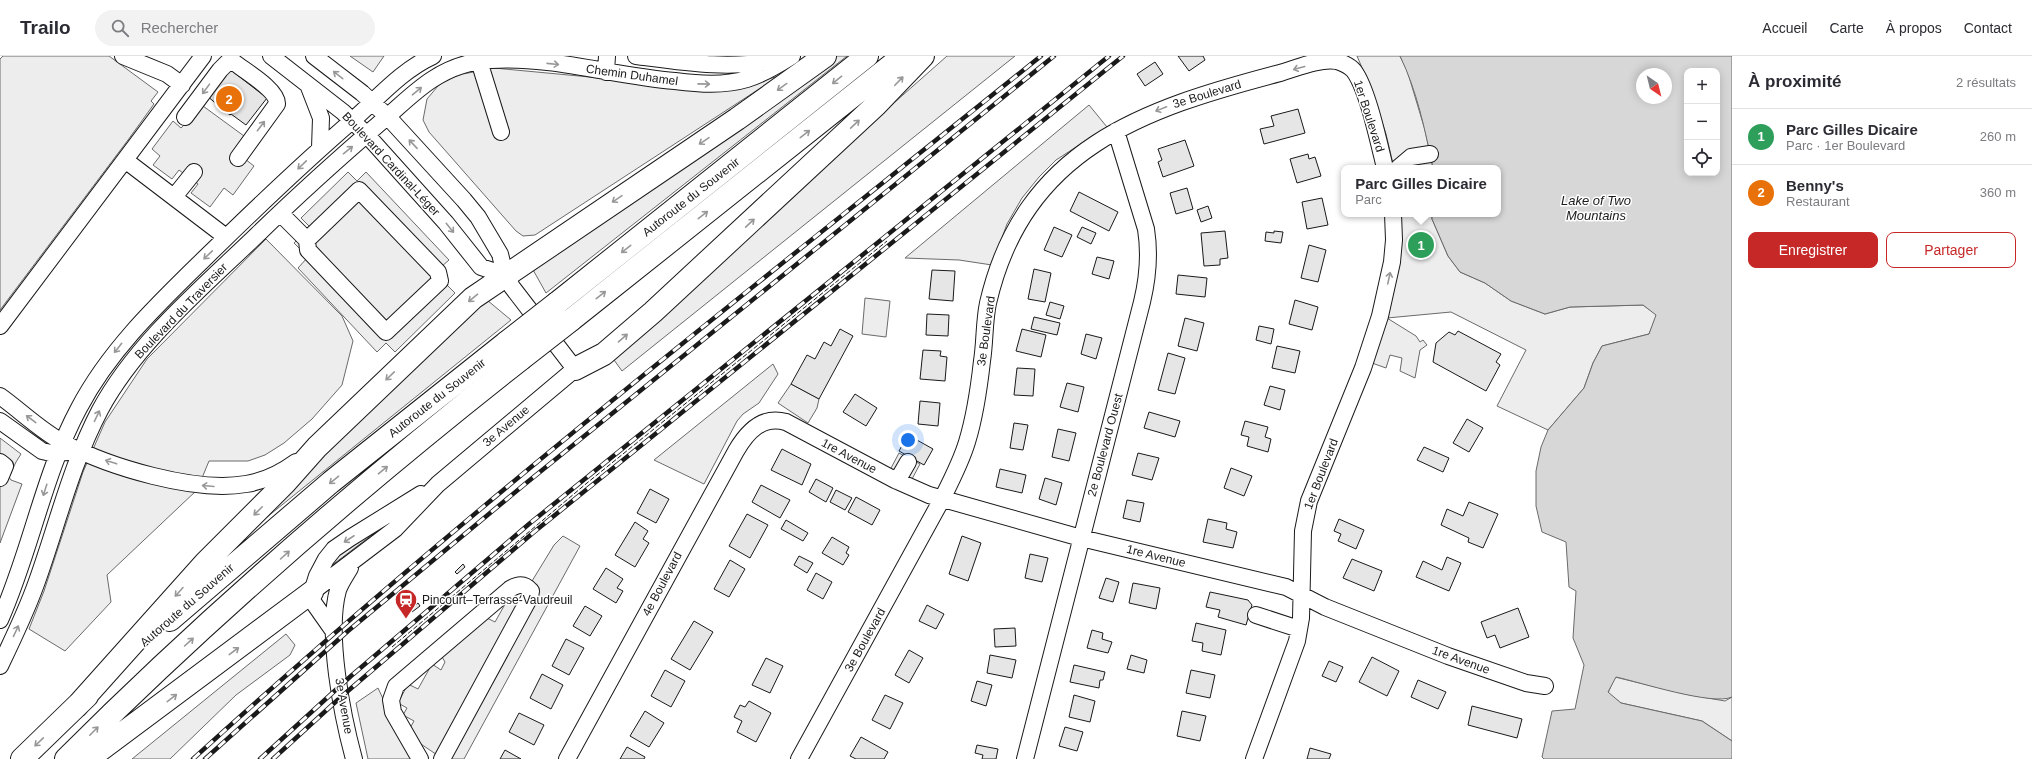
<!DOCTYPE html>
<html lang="fr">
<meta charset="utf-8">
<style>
:root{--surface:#fff;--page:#f2f2f3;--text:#2b2b33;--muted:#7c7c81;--line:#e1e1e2;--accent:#c62828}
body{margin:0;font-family:Arial,sans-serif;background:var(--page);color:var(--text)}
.controls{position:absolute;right:12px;top:12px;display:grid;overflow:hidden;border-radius:8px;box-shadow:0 2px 10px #0003}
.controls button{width:36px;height:36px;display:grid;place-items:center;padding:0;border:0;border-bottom:1px solid var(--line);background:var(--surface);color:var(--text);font:20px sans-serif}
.compass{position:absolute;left:1636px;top:12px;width:36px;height:36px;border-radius:50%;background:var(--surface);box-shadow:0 2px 10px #0003;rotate:145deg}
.you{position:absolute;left:908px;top:384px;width:14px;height:14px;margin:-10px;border:3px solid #fff;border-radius:50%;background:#1a73e8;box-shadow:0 0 0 6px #1a73e833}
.badge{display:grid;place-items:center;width:26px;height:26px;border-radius:50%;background:var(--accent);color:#fff;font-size:13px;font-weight:700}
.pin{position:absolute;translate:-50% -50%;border:2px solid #fff;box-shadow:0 1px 4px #0006}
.popup{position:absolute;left:1341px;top:109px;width:160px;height:52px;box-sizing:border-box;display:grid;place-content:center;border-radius:8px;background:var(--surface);filter:drop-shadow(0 1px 3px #0005);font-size:13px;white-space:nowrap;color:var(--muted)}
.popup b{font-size:15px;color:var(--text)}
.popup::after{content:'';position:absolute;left:50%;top:100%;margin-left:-8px;border:8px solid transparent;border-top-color:var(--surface)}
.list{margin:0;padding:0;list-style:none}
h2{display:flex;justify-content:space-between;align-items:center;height:52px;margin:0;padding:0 16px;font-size:17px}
h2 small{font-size:13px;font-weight:400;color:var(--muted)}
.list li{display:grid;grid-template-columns:26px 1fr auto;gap:12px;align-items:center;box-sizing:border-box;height:56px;padding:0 16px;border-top:1px solid var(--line)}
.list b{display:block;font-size:15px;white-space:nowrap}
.list p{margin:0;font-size:13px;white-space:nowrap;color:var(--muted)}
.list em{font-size:13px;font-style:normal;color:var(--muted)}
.actions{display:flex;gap:8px;padding:12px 16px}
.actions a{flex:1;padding:9px 0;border:1px solid var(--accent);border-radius:8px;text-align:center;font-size:14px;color:var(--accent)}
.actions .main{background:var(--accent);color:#fff}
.icon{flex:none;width:22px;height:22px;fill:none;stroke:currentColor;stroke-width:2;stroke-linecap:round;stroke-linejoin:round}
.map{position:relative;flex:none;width:1732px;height:703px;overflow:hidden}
header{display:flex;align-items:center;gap:24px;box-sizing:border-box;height:56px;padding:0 20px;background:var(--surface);border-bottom:1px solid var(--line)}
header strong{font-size:19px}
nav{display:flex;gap:22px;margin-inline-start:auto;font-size:14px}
.search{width:280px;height:36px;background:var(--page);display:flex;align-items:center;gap:10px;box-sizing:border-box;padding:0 14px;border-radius:22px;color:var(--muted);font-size:15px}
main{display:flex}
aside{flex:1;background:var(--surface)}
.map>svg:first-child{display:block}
.built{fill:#ededed;stroke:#6a6a6a}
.water{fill:#d7d7d7;stroke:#6a6a6a;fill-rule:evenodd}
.building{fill:#e6e6e6;stroke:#1a1a1a}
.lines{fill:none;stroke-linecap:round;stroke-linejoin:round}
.minor-casing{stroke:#1a1a1a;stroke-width:18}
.highway-casing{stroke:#1a1a1a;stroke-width:24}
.minor{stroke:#fff;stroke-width:16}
.highway{stroke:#fff;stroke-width:22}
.rail-casing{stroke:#1a1a1a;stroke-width:4.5}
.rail{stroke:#fff;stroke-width:3;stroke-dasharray:9;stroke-linecap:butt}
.highway-bridge-casing{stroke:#1a1a1a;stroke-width:24;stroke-linecap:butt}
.highway-bridge{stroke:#fff;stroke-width:22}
.fence{stroke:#1a1a1a;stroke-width:1;stroke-dasharray:5 2;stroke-linecap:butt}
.oneway{stroke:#989898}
.labels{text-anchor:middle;stroke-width:3;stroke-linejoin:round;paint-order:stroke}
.street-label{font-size:12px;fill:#1a1a1a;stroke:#fff}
.poi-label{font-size:12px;fill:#1a1a1a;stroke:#fff;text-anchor:start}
.water-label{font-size:13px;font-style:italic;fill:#1a1a1a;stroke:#fff}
</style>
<header>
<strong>Trailo</strong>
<div class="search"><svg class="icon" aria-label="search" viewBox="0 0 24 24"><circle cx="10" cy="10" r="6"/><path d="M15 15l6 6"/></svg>Rechercher</div>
<nav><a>Accueil</a><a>Carte</a><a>À propos</a><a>Contact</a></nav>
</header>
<main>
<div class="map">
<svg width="1732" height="703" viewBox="0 0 1732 703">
<rect width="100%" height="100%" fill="#fff"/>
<path class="built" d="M3,0H109L158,36L151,45L154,48L128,84L0,254V3Z
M350,0H384L373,16Z
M833,0H847L546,237L532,212Z
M947,0H1015L622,315L614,304L834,100Z
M1357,0H1400L1407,14L1425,74L1433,112H1394L1386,78L1372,35Z
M494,12L728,34L779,20L535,179L523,180L516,175L429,76L423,64L427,43L438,30L447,23L463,18Z
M1089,49L1107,71L1056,104L1039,121L1022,142L1007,168L992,209L959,204L905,202Z
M203,50L244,80L245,103L254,110L233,139L224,132L210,151L191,137L198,128L179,114L172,123L153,109L160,100L152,93L173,65L181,72Z
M348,116L357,125L366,116L449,204L441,211L446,228L455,237L395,296L386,287L377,296L298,212L308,201L294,187L310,171L301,162Z
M1400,158H1432V163L1448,200L1460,216L1485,227L1511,245L1545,258L1570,251L1643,249L1657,259L1649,278L1602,290L1593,307L1584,332L1548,374L1497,350L1526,294L1451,256L1387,262L1416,280L1420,286L1423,284L1427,289L1420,294L1415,322L1400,315L1402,302L1390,299L1386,312L1372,307Z
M266,183L342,260L353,285L342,329L312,363L284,387L265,399L248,405H209L197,434L107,519L111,546L65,595L29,573L44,535L83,416L105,366L147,303Z
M865,242L890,245L886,281L862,278Z
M487,244L511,264L246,478L319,402Z
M773,308L778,318L759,347L743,358L737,365L704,428L654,404Z
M791,328L819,343L817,352L808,367L778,347Z
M0,382L21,398L16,406L9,421L11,424L22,428L0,487Z
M899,397L920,408L911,425L890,414Z
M385,469L327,513L338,497Z
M563,480L580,490L464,703H443L418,686L410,672L414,665L403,659L407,652L398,647L408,628L418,633L432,608L441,614L445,606L442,601L485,561L495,566L508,543L518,548L554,489Z
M286,578L295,589L290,599L236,639L170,703H132Z
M1615,621L1685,638L1725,645L1732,641V685L1702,665L1621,647L1608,637Z
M378,632L411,703H368L356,647Z"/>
<path class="water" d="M1400,0H1732V641C1713,650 1639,626 1616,621L1608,636L1621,647L1702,665L1732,685V703H1544L1542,701L1552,655L1575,653L1584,609L1573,582L1576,535L1569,531L1566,486L1542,476L1536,450V415L1541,391L1548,374L1584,332L1593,307L1602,290L1649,278L1656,259L1643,249L1570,251L1545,258L1511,245L1485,227L1460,216L1448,200L1432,163V158H1498V112H1433C1425,74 1417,35 1400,0ZM1687,15H1717V117H1687ZM1642,18H1666V42H1642Z"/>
<path class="building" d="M1178,0H1203L1205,4L1189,15Z
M1155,6L1163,18L1145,30L1137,18Z
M228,12L267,42L246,69L231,58L230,59L207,40Z
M1298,53L1305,77L1264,88L1260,73L1274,70L1271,60Z
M1185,84L1194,110L1163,121L1158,106L1162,104L1158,93Z
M1308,98L1309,103L1315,101L1321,120L1297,127L1290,103Z
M1187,132L1193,153L1176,158L1170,137Z
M1079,136L1118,156L1109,175L1070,155Z
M1322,142L1328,169L1307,173L1302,146Z
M1208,150L1212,162L1201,166L1197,154Z
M1054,171L1072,179L1062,201L1044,194Z
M1082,171L1096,177L1091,188L1077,181Z
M1225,175L1228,202L1220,203V209L1204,210L1201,177Z
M1274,175L1283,176L1281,187L1265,185L1266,176L1274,177Z
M1309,189L1326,194L1318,226L1301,222Z
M1097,201L1114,205L1109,223L1092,218Z
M1034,213L1051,217L1045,246L1028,243Z
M932,214L955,215L953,245L929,243Z
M1178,219L1207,222L1205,241L1176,238Z
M1295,244L1318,251L1312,274L1289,268Z
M1050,246L1064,250L1060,263L1046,259Z
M927,258L949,259L948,280L926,279Z
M1034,261L1060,267L1057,279L1031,273Z
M1185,262L1204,267L1197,295L1178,290Z
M1259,270L1274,273L1271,288L1256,284Z
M840,273L853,280L819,343L791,328L807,299L815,303L824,286L831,290Z
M1022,273L1046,279L1041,301L1016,295Z
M1458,275L1501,298L1496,306L1500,309L1486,335L1433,306L1436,287L1449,276L1455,279Z
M1086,278L1102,282L1096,303L1081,298Z
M1277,290L1300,295L1295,317L1272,312Z
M923,294L941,295L940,300L947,301L945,325L920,323Z
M1168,297L1185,302L1175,338L1158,334Z
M1017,312L1035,313L1033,340L1014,339Z
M1067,327L1084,331L1078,356L1060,351Z
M1270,330L1285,334L1280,354L1264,349Z
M855,338L877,352L866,370L843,356Z
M920,345L940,347L938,370L918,368Z
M1149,356L1180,365L1175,381L1144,372Z
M1467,363L1483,372L1469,396L1453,387Z
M1245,365L1268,371L1265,381L1271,383L1268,396L1247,390L1249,381L1241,379Z
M1014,367L1028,369L1023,394L1010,392Z
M1058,373L1076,377L1069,405L1052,401Z
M908,379L933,393L924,409L899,395Z
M1424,391L1449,402L1443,416L1417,404Z
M782,393L811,408L802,429L771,414Z
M1138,397L1159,402L1152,424L1132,419Z
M1231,412L1252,420L1244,440L1224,432Z
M1000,413L1026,419L1022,437L996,431Z
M1045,422L1062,427L1056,449L1039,443Z
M816,423L833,432L826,446L809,436Z
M761,429L790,444L780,462L752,446Z
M650,433L669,443L656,467L637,457Z
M836,434L852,442L845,454L830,446Z
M856,441L880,454L872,469L848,456Z
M1127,444L1144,447L1140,466L1123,462Z
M1469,446L1498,458L1483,492L1468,486L1469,482L1441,469L1447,453L1463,460Z
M747,458L768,469L750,502L729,490Z
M1208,463L1227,467L1226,473L1237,476L1233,492L1203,486Z
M1339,463L1364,474L1356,493L1338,485L1341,478L1334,475Z
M786,464L808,477L803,485L781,473Z
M635,466L648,475L643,483L649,487L635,511L615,499Z
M962,480L981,487L968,525L949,518Z
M832,481L849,491L846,497L849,499L843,509L822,497Z
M1030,498L1048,502L1042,526L1025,522Z
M799,500L813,507L807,517L794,509Z
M1447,501L1461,507L1449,535L1416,521L1423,505L1442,514Z
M1352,503L1382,515L1374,535L1343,522Z
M730,504L745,513L729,541L714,533Z
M463,508L465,511L457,518L455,516Z
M606,512L623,523L617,532L623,535L616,547L593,533Z
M816,517L832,526L823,543L807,534Z
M1106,522L1119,526L1113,546L1099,542Z
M1133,527L1160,532L1156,553L1129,547Z
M1210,536L1248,544L1252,549L1246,569L1218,561L1220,554L1206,551Z
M418,547L420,550L412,556L409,553Z
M927,549L944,558L936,573L919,565Z
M585,550L602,560L590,580L573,570Z
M1518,552L1529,581L1500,592L1495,579L1487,582L1481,566Z
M694,565L713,576L690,614L671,603Z
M1196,567L1226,574L1221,599L1202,595L1203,587L1192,585Z
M1015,572L1016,590L995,591L994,573Z
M1092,574L1103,577L1102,583L1112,586L1108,597L1087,592Z
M566,583L584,592L569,619L552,610Z
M909,594L923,602L909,627L895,619Z
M990,599L1016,604L1012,622L987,617Z
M1131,599L1147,604L1144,617L1127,613Z
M1372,601L1399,615L1387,640L1359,626Z
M766,602L783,610L770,637L752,629Z
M1329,605L1343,611L1336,626L1322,620Z
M1074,609L1105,616L1103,624H1100L1099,632L1070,626Z
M665,614L685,625L671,651L651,640Z
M1191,614L1215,619L1210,642L1186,637Z
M542,618L563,629L551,653L530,642Z
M1418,624L1446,636L1438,653L1411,641Z
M977,625L992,629L986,650L971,645Z
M885,639L903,647L890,673L872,664Z
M1074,639L1095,645L1090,666L1069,661Z
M749,645L771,657L756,686L737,676L742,665L734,661L740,649L745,651Z
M1472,650L1522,663L1517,682L1468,669Z
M645,655L664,667L649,691L630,680Z
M1182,655L1206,660L1200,685L1177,680Z
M519,657L544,669L534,689L509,676Z
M1065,671L1083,676L1077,695L1059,690Z
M861,681L888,696L884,703H856L850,700Z
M977,689L998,693L996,703H982L983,699L975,697Z
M627,691L645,701L644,703H620Z
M1310,692L1331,698L1329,703H1307Z
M505,694L521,703H500Z"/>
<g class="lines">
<g class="minor-casing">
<path id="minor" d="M123,0L167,18L182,29
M271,0L343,56L366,78L446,167L481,211L505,219
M636,0C682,6 730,14 776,4
M479,5L501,76
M606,16L607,0
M309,31L321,62L320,92
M185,61L220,14L228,6L235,7C245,15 278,34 277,48L238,102
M125,104L226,181
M1398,112L1411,101L1430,98
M359,134L438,216L440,225L386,276L308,194L307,184Z
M174,141L194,116
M280,157L307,184
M0,270L203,0
M0,340C21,355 41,375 64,387C109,411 195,437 246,428C265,425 281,417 296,406
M0,365L42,395L51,397L68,396
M0,406L5,410L0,422
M897,425L908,406
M350,512C346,519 341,526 338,534C326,577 342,659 354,703
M312,536L395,473L438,428L575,313L512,231L505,219L500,198L478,161L464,144L388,61L362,37L314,0
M1256,559L1299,573
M0,564C31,495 43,419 79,352C110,293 159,247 206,201C254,154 302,108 353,64C378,42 402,14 433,0
M332,573L313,546L312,536L317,520L326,503L334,493L350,482L421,438
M0,610C13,583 26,556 36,528C57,470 71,409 100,354C136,287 202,232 257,179C297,140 338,103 381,66C398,52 414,35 433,23C450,12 471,5 491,4C552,0 614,20 675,25C699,28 724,30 747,23C763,18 778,9 792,0
M420,703L393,656L391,644L396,630L510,533C518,528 524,527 531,535L530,541L442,703
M567,703L736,395C747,376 762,359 786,366L895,424L929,439L1081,482L1286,531L1325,551L1448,600L1526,627L1545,630
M799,703L942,443C951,425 961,406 967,386C975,360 979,332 982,305C985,286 984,266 988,247C1024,92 1143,53 1280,17C1297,12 1320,2 1337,5C1343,7 1350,10 1354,15C1368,34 1379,88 1385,112
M1025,703L1142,246C1148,221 1150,198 1146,173L1116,75
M1254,703L1297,585L1301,562L1303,475L1309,445L1363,312L1380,260L1392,206L1394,184L1393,158"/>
</g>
<g class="highway-casing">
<path id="highway" d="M557,247L867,0
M571,264L903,0
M575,313L604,298L653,256L876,49L923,0
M170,564L331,426L507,286
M77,650L205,507L285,427L317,391L473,242L737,63L825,0
M22,703L87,640
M66,703C209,560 362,428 521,303
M88,703L312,536"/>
</g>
<use href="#minor" class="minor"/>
<use href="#highway" class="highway"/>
<g class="rail-casing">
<path id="rail" d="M193,703C464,456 755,230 1041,0
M205,703L348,575L525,428L1054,0
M260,703L351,620L529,468L1109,0
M273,703L342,640L534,476L1123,0"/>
</g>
<use href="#rail" class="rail"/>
<g class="highway-bridge-casing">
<path id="highway-bridge" d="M507,286L557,247
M521,303L571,264"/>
</g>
<use href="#highway-bridge" class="highway-bridge"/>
<path class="fence" d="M392,591L587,427L887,185"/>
</g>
<defs><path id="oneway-shaft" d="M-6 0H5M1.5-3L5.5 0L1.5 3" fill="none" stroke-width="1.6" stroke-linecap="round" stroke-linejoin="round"/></defs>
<g class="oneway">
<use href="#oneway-shaft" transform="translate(553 8) rotate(6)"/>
<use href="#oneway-shaft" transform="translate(1299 12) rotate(165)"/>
<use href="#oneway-shaft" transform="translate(338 19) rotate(-142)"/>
<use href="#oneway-shaft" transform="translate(837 24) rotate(141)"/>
<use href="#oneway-shaft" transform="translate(899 25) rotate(-46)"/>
<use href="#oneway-shaft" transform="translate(704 28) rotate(1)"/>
<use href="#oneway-shaft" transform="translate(782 31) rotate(144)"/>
<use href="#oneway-shaft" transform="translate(206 33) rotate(126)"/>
<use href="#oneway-shaft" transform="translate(417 35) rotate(-40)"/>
<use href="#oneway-shaft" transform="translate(1161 53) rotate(158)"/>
<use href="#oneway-shaft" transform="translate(855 68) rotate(-43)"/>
<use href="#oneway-shaft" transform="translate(261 70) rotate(-53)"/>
<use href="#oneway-shaft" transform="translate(805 78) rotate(-38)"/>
<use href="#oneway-shaft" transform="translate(704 85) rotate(146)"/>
<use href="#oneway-shaft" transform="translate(413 88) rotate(-133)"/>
<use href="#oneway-shaft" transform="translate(348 94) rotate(-39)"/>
<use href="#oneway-shaft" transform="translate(302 109) rotate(136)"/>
<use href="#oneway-shaft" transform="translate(617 143) rotate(146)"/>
<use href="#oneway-shaft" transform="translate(703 159) rotate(-38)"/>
<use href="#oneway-shaft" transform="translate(750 167) rotate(-43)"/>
<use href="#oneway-shaft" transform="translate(450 172) rotate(51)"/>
<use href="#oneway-shaft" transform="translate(626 193) rotate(142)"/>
<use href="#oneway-shaft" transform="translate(208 199) rotate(136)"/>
<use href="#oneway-shaft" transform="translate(1389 222) rotate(-78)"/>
<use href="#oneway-shaft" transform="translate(601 239) rotate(-38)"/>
<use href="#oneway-shaft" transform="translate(473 242) rotate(140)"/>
<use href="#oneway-shaft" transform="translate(623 282) rotate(-41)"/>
<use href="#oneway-shaft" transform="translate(118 292) rotate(128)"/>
<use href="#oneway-shaft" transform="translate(390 320) rotate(136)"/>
<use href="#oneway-shaft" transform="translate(97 360) rotate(-64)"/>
<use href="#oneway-shaft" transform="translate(31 363) rotate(-143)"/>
<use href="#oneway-shaft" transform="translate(111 406) rotate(-162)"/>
<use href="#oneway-shaft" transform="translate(383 414) rotate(-40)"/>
<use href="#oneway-shaft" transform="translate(334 424) rotate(141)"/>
<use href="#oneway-shaft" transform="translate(208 430) rotate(-175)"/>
<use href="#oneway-shaft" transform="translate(45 434) rotate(108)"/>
<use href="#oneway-shaft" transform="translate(258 455) rotate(135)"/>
<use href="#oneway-shaft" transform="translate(349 483) rotate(147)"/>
<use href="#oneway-shaft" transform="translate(285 499) rotate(-42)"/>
<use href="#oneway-shaft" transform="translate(179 536) rotate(132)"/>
<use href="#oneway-shaft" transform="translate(16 575) rotate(-65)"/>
<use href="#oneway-shaft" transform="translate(189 586) rotate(-42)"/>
<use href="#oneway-shaft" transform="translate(234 595) rotate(-37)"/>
<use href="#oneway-shaft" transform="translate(172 642) rotate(-38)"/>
<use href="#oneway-shaft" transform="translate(94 675) rotate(-45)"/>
<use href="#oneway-shaft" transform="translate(39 686) rotate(136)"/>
</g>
<defs>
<g id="station-pin" transform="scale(1.15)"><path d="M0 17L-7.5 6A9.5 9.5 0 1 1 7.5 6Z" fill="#c62828" stroke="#fff"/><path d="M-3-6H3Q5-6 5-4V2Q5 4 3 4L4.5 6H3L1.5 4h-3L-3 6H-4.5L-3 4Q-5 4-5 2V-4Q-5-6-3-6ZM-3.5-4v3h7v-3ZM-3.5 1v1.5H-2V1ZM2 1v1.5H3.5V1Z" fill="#fff"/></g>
</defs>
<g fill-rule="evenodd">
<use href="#station-pin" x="406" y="544"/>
</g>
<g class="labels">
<g class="street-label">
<text transform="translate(632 19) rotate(8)" y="4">Chemin Duhamel</text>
<text transform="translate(1207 38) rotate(-17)" y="4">3e Boulevard</text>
<text transform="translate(1369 60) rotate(72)" y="4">1er Boulevard</text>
<text transform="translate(391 108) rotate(47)" y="4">Boulevard Cardinal-Léger</text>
<text transform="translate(691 141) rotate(-38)" y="4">Autoroute du Souvenir</text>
<text transform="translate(181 255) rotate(-46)" y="4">Boulevard du Traversier</text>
<text transform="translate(986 275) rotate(-82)" y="4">3e Boulevard</text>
<text transform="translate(437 342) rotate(-38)" y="4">Autoroute du Souvenir</text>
<text transform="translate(506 370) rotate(-40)" y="4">3e Avenue</text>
<text transform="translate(1105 389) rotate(-75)" y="4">2e Boulevard Ouest</text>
<text transform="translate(849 400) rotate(28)" y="4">1re Avenue</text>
<text transform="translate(1321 418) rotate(-69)" y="4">1er Boulevard</text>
<text transform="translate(1156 500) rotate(14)" y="4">1re Avenue</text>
<text transform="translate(662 528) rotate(-62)" y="4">4e Boulevard</text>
<text transform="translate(187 549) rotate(-41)" y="4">Autoroute du Souvenir</text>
<text transform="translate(865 584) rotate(-61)" y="4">3e Boulevard</text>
<text transform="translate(1461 604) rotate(20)" y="4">1re Avenue</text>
<text transform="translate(344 650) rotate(80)" y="4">3e Avenue</text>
</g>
<g class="poi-label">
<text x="422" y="548">Pincourt–Terrasse-Vaudreuil</text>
</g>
<g class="water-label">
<text x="1596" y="149">Lake of Two<tspan x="1596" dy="15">Mountains</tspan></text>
</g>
</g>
</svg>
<div class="controls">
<button>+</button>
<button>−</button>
<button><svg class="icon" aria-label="locate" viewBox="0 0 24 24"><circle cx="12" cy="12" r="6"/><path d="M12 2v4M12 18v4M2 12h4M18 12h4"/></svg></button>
</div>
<svg class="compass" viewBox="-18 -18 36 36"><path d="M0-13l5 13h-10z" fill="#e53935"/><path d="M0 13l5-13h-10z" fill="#7c7c81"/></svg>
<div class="you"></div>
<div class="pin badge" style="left:1421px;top:189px;background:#2e9e5b">1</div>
<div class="popup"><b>Parc Gilles Dicaire</b>Parc</div>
<div class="pin badge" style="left:229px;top:43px;background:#e8710a">2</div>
</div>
<aside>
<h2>À proximité<small>2 résultats</small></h2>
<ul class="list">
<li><span class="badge" style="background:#2e9e5b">1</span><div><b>Parc Gilles Dicaire</b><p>Parc · 1er Boulevard</p></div><em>260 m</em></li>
<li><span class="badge" style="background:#e8710a">2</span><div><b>Benny's</b><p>Restaurant</p></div><em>360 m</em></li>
</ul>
<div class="actions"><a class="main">Enregistrer</a><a>Partager</a></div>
</aside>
</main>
